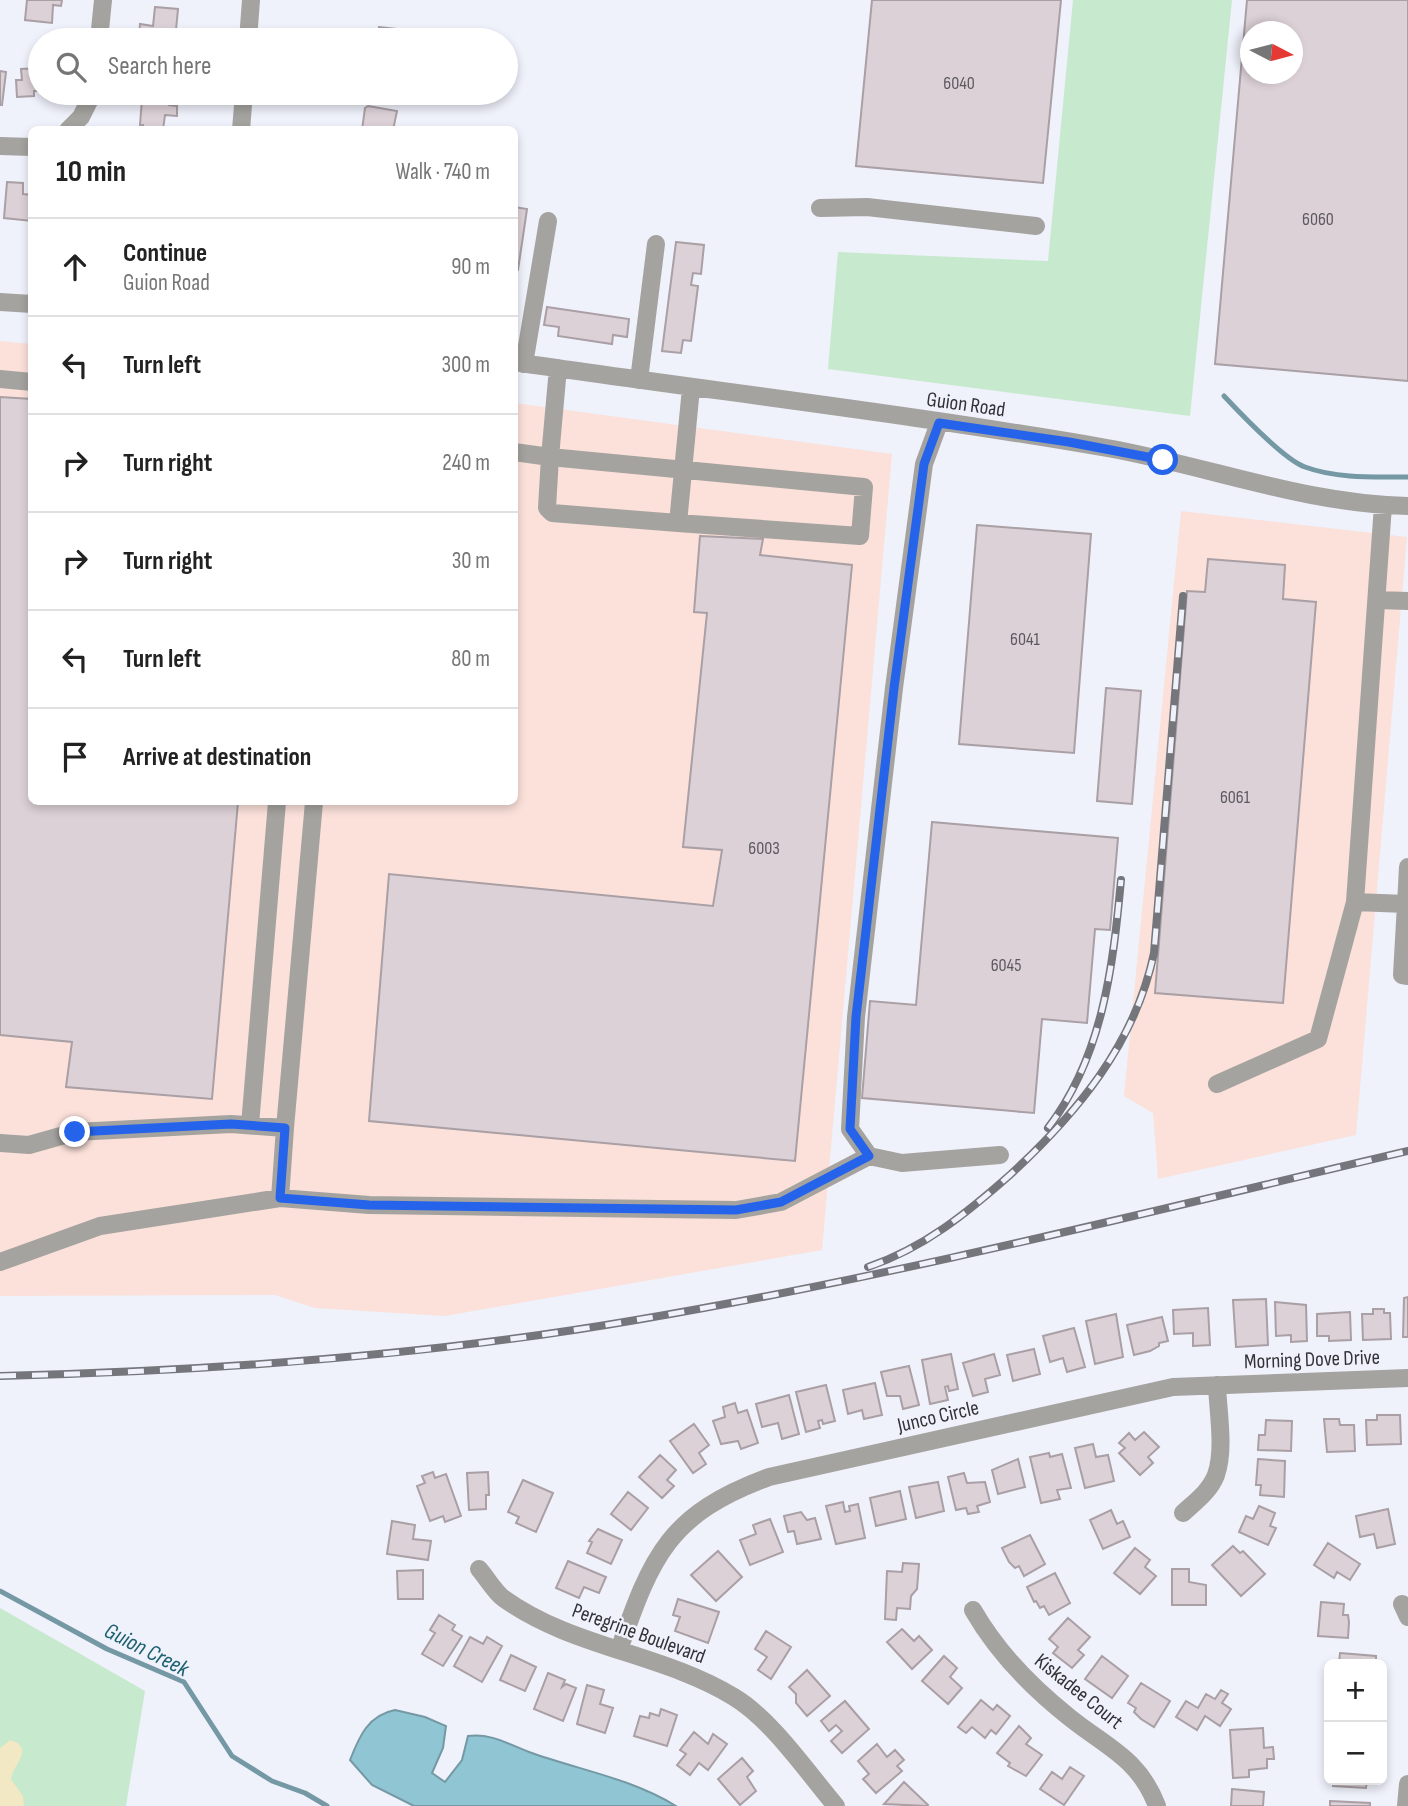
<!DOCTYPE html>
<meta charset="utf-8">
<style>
:root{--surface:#fff;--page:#f2f2f2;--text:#222;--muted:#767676;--line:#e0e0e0}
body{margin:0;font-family:"Sofia Sans Condensed",sans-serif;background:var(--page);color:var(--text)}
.controls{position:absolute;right:21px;bottom:21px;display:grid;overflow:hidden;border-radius:10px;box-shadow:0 4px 10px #0003}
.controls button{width:63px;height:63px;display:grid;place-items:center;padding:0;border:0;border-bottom:2px solid var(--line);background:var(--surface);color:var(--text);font:35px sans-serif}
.compass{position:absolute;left:1240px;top:21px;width:63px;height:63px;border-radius:50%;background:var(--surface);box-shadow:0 4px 10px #0003;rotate:96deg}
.stop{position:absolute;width:21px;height:21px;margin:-16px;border:5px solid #2563eb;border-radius:50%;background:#fff}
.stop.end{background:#2563eb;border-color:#fff;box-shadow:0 2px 7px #0008}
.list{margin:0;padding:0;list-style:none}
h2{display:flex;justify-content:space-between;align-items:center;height:91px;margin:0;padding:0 28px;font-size:30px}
h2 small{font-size:23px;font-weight:400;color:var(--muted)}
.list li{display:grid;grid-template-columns:46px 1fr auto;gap:21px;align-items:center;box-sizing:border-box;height:98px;padding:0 28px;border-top:2px solid var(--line)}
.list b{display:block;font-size:26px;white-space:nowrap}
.list p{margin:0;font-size:23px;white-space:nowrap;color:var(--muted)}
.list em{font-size:23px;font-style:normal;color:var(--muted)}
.icon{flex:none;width:38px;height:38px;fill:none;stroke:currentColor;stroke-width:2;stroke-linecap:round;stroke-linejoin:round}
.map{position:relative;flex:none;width:1408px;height:1806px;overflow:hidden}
.search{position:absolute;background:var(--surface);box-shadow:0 4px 10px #0003;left:28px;top:28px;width:490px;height:77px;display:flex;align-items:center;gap:18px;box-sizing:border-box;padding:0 24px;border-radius:38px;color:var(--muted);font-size:26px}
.panel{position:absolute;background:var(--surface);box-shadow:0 4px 10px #0003;left:28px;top:126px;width:490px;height:679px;border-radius:10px}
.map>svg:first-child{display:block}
.industrial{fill:#fbe1da}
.green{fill:#c7e9ce}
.sand{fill:#f2e8c3}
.water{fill:#90c5d3;stroke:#7499a4;stroke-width:2}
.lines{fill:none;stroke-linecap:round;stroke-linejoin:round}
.stream{stroke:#7499a4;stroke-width:5}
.building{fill:#dcd1d6;stroke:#a99fa4;stroke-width:2;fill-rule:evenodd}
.minor{stroke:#a5a39f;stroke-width:18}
.rail-casing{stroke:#74767c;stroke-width:8}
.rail{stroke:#eff1fb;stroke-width:5;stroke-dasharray:16;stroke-linecap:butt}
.route{stroke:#2563eb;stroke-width:9}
.labels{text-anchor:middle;stroke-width:5;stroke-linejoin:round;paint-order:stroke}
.number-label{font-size:18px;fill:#5c5a5f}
.street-label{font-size:21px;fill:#323337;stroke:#eff1fb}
.water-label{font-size:23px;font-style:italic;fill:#1b6170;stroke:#eff1fb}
</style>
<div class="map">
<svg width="1408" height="1806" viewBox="0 0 1408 1806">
<rect width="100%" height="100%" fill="#eff1fb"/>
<path class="industrial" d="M0,341L31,344L32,802H514L515,403L892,454L822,1250L445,1316L315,1308L275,1295L0,1296Z
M1181,511L1407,537L1356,1135L1158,1179L1153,1113L1124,1096Z"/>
<path class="green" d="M1073,0H1232L1190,416L828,369L838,252L1048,261Z
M0,1608L145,1691L126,1806H0Z"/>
<path class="sand" d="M10,1740L18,1743L22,1749C23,1760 13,1767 11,1779L23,1796L24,1806H0V1748Z"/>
<path class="water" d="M395,1710L425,1717L446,1726L443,1748L432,1773L445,1782L462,1760L468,1736C491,1733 508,1744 529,1752C579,1770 630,1778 676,1806H414L372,1785L350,1760C359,1737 368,1715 395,1710Z"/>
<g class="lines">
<path class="stream" d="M1224,396C1240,413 1285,460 1305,467C1338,479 1374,477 1408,477
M0,1591L107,1649L184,1682L232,1756L272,1781L305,1793L327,1806"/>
</g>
<path class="building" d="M27,0H62L61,6L53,5L52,23L25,20Z
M872,0H1061L1043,183L856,166Z
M1247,0H1408V381L1215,364ZM1250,32H1292V74H1250Z
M155,7L178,9L175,40H139L140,24L153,26Z
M379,27L405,30L404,40H378Z
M40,68V91H34V96L17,97L16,80H22L21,69Z
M0,71L6,72L2,105H0Z
M142,99L169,100V105L177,106V116L165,115L163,130H143V125H140Z
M368,106L397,111L393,130H362L365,108Z
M7,182L23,183V194L32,195V221L4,218Z
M514,207L527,209L518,270L514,271Z
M676,242L704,245L701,274L693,273L691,285L698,286L691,341L683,340L681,353L662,351Z
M547,307L629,319L627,337L613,335L612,344L558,336L559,327L544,325Z
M0,397L32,399V802H238L212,1099L66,1087L72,1042L0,1035Z
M977,525L1091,534L1074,753L959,744Z
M700,536L763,539L760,555L852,565L795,1161L369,1121L389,874L713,906L722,850L683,847L707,613L694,612Z
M1208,559L1285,565L1283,599L1316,602L1283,1003L1155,993L1187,591L1205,592Z
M1106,688L1141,691L1132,804L1097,801Z
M932,822L1118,838L1110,930L1095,929L1087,1023L1042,1019L1034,1113L862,1098L870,1001L916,1005Z
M1408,1297V1337H1403L1404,1298Z
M1266,1299L1268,1345L1236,1347L1233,1300Z
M1275,1302L1306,1305L1307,1341L1291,1342V1335L1276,1336Z
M1208,1308L1210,1345L1193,1346V1333L1174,1334L1173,1310Z
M1373,1309H1384V1313H1390L1391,1339L1363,1340L1362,1314H1373Z
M1350,1312L1351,1340L1329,1341V1336H1317V1314Z
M1116,1314L1123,1357L1095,1364L1086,1321Z
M1162,1317L1168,1341L1159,1343V1346L1150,1351L1134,1355L1127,1325Z
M1074,1328L1085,1367L1067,1372L1063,1358L1050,1362L1043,1336Z
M1034,1349L1040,1374L1013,1381L1007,1355Z
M951,1354L958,1389L949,1391L948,1386L945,1387L948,1400L930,1404L922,1360Z
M994,1354L1000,1375L985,1379L988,1392L973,1396L963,1363Z
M909,1366L919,1405L903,1409L900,1396H887L881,1372Z
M875,1383L882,1415L864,1419L862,1410L848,1414L843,1390Z
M826,1385L835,1421L823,1424L822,1420L818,1421L820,1428L806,1432L796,1392Z
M789,1395L799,1434L782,1439L778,1423L762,1427L756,1404Z
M735,1403L738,1413L747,1410L758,1443L741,1449L738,1441L721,1444L713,1421L725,1417L723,1407Z
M1377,1415H1400L1401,1444L1367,1445L1366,1420H1377Z
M1324,1419H1339L1340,1425H1354L1355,1451L1327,1452Z
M1266,1420L1292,1421L1291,1451L1258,1450L1259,1435H1265Z
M694,1424L709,1445L699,1453L706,1464L693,1473L670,1441Z
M1144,1432L1159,1447L1148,1457L1153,1463L1140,1475L1119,1453L1125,1448L1119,1443L1129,1433L1135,1440Z
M1093,1444L1096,1457L1108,1455L1114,1481L1085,1488L1075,1448Z
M1049,1453L1050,1457L1062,1454L1071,1488L1057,1490L1060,1499L1041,1503L1030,1457Z
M660,1455L676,1470L667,1480L674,1486L662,1498L639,1477Z
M1018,1459L1025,1487L998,1494L992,1470Z
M1258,1459L1285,1461L1284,1497L1260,1495L1261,1485H1256Z
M433,1472L435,1478L446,1474L461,1516L445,1522L443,1516L430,1521L417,1486L425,1483L422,1476Z
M488,1472L489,1495H486V1509L469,1510L467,1473Z
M964,1473L967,1483L985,1482L990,1502L977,1506L979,1512L968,1514L966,1508L956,1510L948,1477Z
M523,1480L553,1493L536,1532L516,1523L519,1517L508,1512Z
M938,1482L944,1511L916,1518L909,1487Z
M900,1491L906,1519L876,1526L870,1498Z
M628,1492L648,1508L631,1530L611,1514Z
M843,1502L845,1512L850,1511L849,1506L858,1504L865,1538L836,1544L826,1506Z
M1259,1506L1275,1513L1270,1526L1276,1528L1268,1545L1239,1532L1246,1516L1253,1519Z
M1388,1509L1395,1544L1377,1548L1374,1534L1360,1537L1356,1516Z
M1111,1510L1117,1524L1123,1521L1130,1537L1103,1549L1090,1520Z
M801,1512L807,1520L815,1518L821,1539L797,1544L794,1531L788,1532L784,1516Z
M770,1519L783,1552L750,1565L740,1540L756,1534L753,1525Z
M392,1521L415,1525L413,1539L431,1541L428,1560L387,1554Z
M598,1529L622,1540L611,1564L587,1553L592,1542L589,1541Z
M1030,1535L1045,1564L1024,1576L1019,1566L1015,1568L1009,1562L1002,1548Z
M1328,1543L1360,1564L1350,1580L1337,1572L1334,1578L1314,1565Z
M1233,1546L1240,1553L1243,1551L1265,1574L1241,1596L1212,1565Z
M1135,1548L1150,1560L1145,1567L1156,1576L1140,1594L1114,1573Z
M718,1551L742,1577L716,1601L691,1575Z
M568,1561L606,1577L599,1593L584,1587L579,1598L556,1588Z
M903,1563L919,1564L917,1589L911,1596L910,1609L897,1608L896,1620L885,1619L887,1571L902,1572Z
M1172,1569H1189V1582L1206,1585V1605H1172Z
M423,1570V1599H398L397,1571Z
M1055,1573L1070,1603L1049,1615L1044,1606L1040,1608L1036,1601L1034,1602L1027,1587Z
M678,1599L719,1612L708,1643L675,1631L680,1617L673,1615Z
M1321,1602L1344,1604L1343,1615H1348L1349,1622L1348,1638L1318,1636Z
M439,1615L455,1625L452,1630L462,1636L443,1666L422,1654L435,1633L430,1630Z
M1068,1618L1090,1637L1078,1650L1084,1655L1072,1668L1053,1653L1058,1647L1049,1639Z
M902,1629L914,1641L919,1636L932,1650L912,1669L887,1642Z
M766,1631L791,1647L771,1679L758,1670L767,1657L755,1649Z
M470,1637L483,1644L487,1637L502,1646L482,1682L454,1666Z
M1340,1653L1376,1656V1664H1339Z
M511,1655L536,1667L525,1691L500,1680Z
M944,1656L957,1668L950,1677L962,1688L948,1704L922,1681Z
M1102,1656L1128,1676L1112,1698L1085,1679Z
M807,1670L830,1696L807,1716L796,1703V1694L789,1687Z
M548,1673L565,1680L562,1687L566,1684L576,1688L563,1721L534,1709Z
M1141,1683L1170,1701L1154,1727L1141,1719L1134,1712L1136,1708L1128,1703Z
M587,1685L604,1690L600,1704L613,1708L605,1733L577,1724Z
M1221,1690L1228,1694L1222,1703L1231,1709L1220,1726L1205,1716L1197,1730L1176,1717L1186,1701L1198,1708L1206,1694L1215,1699Z
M981,1700L993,1710L997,1705L1010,1716L996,1734L991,1730L985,1738L972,1727L966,1733L958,1727Z
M845,1701L869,1729L842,1753L831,1741L842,1731L836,1725L829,1731L821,1721Z
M661,1709L677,1715L667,1746L634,1736L640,1716L649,1718L650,1713L659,1716Z
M1019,1726L1031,1738L1026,1744L1042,1755L1026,1776L1008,1766L1010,1763L997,1753Z
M1263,1728L1264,1748L1273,1747L1274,1759H1267V1768L1249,1770V1777L1233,1778L1230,1730Z
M694,1732L708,1744L713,1734L727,1744L708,1770L699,1763L690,1775L677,1765L686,1754L680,1750Z
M877,1744L887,1757L895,1750L904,1760L897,1766L902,1771L876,1793L863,1779L869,1774L858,1761Z
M742,1758L753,1771L747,1777L756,1791L740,1805L718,1779Z
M1070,1767L1084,1776L1064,1805L1040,1789L1052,1772L1062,1779Z
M1333,1780H1367L1366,1788L1333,1786Z
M904,1782L928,1805L927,1806L884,1804Z
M1232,1789L1264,1792L1263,1806H1231Z
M1330,1801L1370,1803V1806H1330Z"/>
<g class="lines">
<path class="minor" d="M99,40L103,0
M248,40L251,0
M68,130L81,117L93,93
M241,130L244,93
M0,146L32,147
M820,208L867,207L1036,226
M0,302L32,304
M514,362C712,391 911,414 1107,448C1209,466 1304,504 1408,506
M524,364L548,221
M558,368L550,457L864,487L860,536L678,523L691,388
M0,379L32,382
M639,380L656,244
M939,423L924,464L894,688L856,1017L850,1129L869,1156L902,1163L1000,1155
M514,452L550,457L547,508L552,513L678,523
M1383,505L1355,902L1406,904L1402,975L1408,976
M1378,600L1408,601
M1406,904L1408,867
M1217,1084L1318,1039L1355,902
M250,1125L277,802
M0,1143L29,1145L75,1132L231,1124L285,1128L314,802
M280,1198L369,1205L736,1210L781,1202L869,1156
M0,1262L100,1226L280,1198L285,1128
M1183,1513C1195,1502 1210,1491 1216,1475C1225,1449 1218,1413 1217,1385
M479,1569C487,1578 494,1591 503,1598C572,1648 662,1653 734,1697C772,1720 807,1772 836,1806
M1402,1604L1408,1617
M973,1610C997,1652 1030,1686 1069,1717C1106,1747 1139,1758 1157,1806
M619,1650C652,1555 669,1514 769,1477L1173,1387L1408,1378
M1406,1806L1408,1784"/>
<g class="rail-casing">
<path id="rail" d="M1048,1128C1103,1056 1113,966 1121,880
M868,1267C924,1248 967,1213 1011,1174C1077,1113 1135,1044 1154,953L1183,596
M0,1376C213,1371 426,1356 636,1320C896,1276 1152,1211 1408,1151"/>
</g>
<use href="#rail" class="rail"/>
</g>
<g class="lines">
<path class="route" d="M75,1132L231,1124L285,1128L280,1198L369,1205L736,1210L781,1202L869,1156L850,1129L856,1017L894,688L924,464L939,423L1069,442L1163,460"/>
</g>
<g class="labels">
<g class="number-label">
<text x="959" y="89">6040</text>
<text x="1318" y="225">6060</text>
<text x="1025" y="645">6041</text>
<text x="1235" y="803">6061</text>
<text x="764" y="854">6003</text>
<text x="1006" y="971">6045</text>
</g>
<g class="street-label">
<text transform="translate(966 404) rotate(8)" y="7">Guion Road</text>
<text transform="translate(1312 1359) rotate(-2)" y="7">Morning Dove Drive</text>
<text transform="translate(938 1416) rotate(-13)" y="7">Junco Circle</text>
<text transform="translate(639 1633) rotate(20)" y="7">Peregrine Boulevard</text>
<text transform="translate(1079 1691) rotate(39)" y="7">Kiskadee Court</text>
</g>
<g class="water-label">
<text transform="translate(147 1649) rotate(27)" y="8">Guion Creek</text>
</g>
</g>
</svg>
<div class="controls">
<button>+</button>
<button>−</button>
</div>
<svg class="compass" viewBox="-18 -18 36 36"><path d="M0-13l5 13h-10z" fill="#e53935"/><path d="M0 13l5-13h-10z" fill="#767676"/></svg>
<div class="stop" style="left:1163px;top:460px"></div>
<div class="stop end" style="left:75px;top:1132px"></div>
<div class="search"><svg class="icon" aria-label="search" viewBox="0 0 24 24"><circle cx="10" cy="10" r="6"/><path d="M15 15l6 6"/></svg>Search here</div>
<section class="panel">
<h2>10 min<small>Walk · 740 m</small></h2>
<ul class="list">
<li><svg class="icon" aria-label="ahead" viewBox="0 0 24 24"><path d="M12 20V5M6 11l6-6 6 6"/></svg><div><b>Continue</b><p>Guion Road</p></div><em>90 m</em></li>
<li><svg class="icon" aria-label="left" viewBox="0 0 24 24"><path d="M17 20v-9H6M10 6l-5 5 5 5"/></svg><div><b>Turn left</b></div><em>300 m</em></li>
<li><svg class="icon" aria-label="right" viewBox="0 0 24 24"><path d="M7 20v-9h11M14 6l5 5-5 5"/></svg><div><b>Turn right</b></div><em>240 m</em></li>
<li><svg class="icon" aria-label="right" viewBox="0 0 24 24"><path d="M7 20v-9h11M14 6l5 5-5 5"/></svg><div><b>Turn right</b></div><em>30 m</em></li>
<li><svg class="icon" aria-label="left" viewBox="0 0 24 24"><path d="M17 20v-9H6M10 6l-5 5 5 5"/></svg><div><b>Turn left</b></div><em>80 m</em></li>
<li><svg class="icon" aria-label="arrive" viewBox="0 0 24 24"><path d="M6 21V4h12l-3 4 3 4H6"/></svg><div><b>Arrive at destination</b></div></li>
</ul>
</section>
</div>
